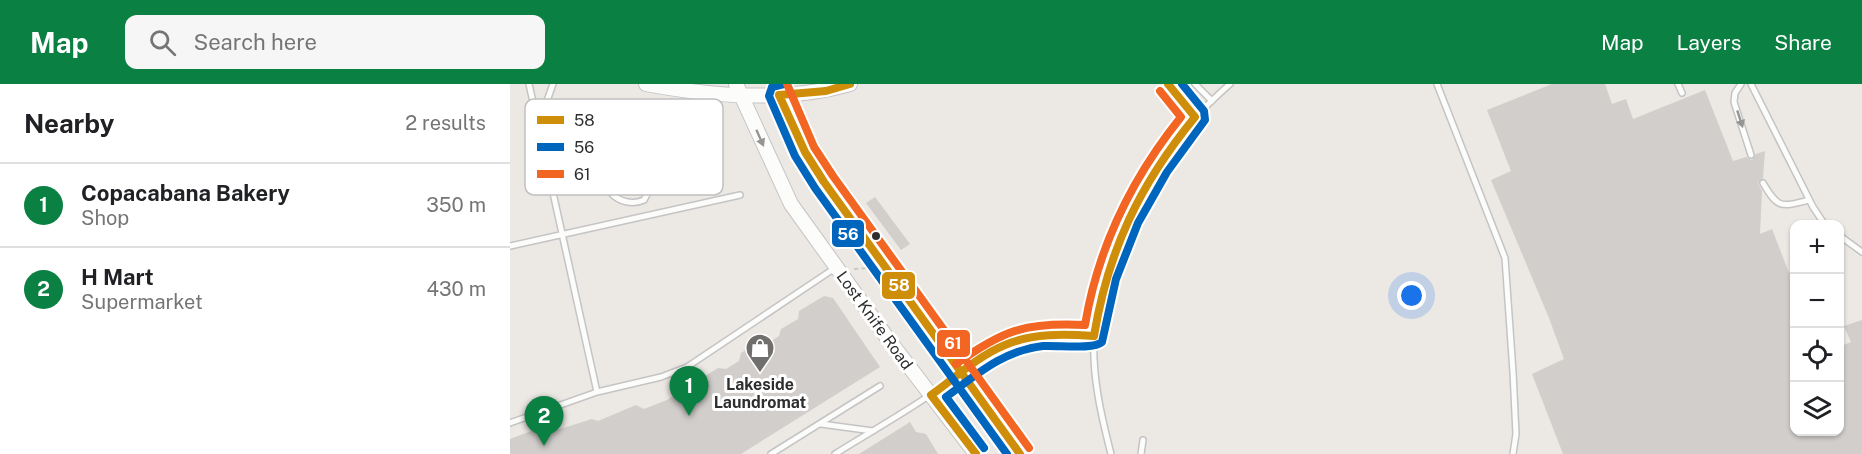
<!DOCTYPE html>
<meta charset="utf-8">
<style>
:root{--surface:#fff;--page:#f6f6f6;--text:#202124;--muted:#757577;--line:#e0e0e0;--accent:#0b8043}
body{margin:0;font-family:"Public Sans",sans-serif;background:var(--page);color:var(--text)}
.controls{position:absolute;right:18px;bottom:18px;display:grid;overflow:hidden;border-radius:12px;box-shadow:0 2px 4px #0004}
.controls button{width:54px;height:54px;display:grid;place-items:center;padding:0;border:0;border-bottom:2px solid var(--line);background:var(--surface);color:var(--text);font:30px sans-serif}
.you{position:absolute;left:902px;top:212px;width:21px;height:21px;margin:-15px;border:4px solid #fff;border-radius:50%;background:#1a73e8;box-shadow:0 0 0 9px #1a73e833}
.badge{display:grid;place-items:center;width:39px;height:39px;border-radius:50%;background:var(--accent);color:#fff;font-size:20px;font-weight:700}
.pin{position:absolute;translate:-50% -50px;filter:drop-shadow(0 2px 3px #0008)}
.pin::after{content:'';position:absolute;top:32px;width:21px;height:18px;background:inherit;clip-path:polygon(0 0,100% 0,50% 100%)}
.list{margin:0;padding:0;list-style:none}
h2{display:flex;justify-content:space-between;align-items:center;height:78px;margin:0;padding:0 24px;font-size:26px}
h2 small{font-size:20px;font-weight:400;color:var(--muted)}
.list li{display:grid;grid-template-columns:39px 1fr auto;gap:18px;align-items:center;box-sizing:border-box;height:84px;padding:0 24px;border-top:2px solid var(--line)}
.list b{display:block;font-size:22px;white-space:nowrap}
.list p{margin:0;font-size:20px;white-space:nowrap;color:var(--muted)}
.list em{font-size:20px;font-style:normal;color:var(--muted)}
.icon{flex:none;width:33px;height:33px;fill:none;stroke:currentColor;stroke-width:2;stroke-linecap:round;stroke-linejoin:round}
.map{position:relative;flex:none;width:1352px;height:370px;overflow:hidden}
header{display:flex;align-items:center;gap:36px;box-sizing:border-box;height:84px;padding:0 30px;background:var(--accent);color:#fff}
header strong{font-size:28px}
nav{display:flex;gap:33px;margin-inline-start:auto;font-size:21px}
.search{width:420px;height:54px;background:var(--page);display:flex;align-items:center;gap:15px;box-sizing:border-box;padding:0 21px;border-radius:12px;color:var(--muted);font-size:22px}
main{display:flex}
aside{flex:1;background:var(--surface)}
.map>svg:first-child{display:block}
.building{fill:#d1cecb}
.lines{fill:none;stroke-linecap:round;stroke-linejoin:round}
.service-casing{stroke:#c5c4c5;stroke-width:8}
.tertiary-casing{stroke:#c5c4c5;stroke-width:16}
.path{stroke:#c9c9c8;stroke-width:2;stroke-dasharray:4.5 3;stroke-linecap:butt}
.service{stroke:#fcfcfb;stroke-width:5}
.tertiary{stroke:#fcfcfb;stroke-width:14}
.bus-1-casing{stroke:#fff;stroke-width:12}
.bus-2-casing{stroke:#fff;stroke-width:12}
.bus-3-casing{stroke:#fff;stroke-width:12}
.bus-1{stroke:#cf8e09;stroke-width:8}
.bus-2{stroke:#0065bd;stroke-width:8}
.bus-3{stroke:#f26522;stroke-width:8}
.oneway{fill:#959594}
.bus-dot{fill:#2e2e2e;stroke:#fff;stroke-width:2}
.labels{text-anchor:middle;stroke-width:6;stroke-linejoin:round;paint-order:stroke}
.street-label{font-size:16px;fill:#2e2e2e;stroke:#fff}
.poi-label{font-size:16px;font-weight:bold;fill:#2e2e2e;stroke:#fff}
.key{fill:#fff;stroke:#c0c0c0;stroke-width:1.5}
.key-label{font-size:16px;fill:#2e2e2e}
.line-badge{stroke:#fff;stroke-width:2}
.badge-label{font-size:16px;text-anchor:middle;font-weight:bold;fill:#fff}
</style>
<header>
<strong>Map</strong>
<div class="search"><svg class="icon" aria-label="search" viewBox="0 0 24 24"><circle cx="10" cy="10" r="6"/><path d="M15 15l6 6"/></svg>Search here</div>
<nav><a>Map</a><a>Layers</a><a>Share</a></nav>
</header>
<main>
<aside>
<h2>Nearby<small>2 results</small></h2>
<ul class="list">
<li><span class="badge">1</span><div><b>Copacabana Bakery</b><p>Shop</p></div><em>350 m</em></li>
<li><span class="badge">2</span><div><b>H Mart</b><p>Supermarket</p></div><em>430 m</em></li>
</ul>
</aside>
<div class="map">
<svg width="1352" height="370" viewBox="0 0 1352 370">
<rect width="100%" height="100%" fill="#ece8e4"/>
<path class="building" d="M1042,0H1095L1102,20L1116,15L1123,35L1195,6L1223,77L1236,73L1242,76L1246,70L1255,67L1253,94L1248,99L1252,107L1250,150L1262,145L1279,189L1284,188V348H1329V263L1341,258L1334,242L1352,236V370H1053L1022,290L1054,275L1039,234L981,96L1001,87L977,26Z
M365,113L400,160L391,166L356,119Z
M314,212L323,214L370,283L231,370H0V355L29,344L31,351L82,335L88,337L126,321L134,325L157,316L208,284L216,285L229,277L231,269L242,262L251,264L269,252L271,245L288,235L289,227Z
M400,338L406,348L416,350L428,370H349Z"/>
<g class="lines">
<g class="service-casing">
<path id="service" d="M19,0L87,308
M658,0L685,33
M685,0L702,17
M927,0L995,174L1003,288L1006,350L1003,370
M1168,0L1172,9
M1231,0L1225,9L1224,18L1241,71
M1241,0L1303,123L1315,141
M83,32L101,109C109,118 123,121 134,116L140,105L126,40
M28,42L43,0
M1253,99C1268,125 1271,123 1299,116
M1330,152L1352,168
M0,162L230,111
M0,339L87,308L151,293L177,283L325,184
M311,340L363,347
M261,370L370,302
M325,370C357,350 389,332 420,311C448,293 474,269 506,258C531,249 557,250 584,252
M601,370C591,331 582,292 584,252C586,186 628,104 669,52C684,33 702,16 720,0
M631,370L633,356"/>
</g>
<g class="tertiary-casing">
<path id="tertiary" d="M136,0C200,12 277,18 340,0
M226,0L281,120L378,255L466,370
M266,0L295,68L314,98L510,370"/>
</g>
<path class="path" d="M344,185L359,184"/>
<use href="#service" class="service"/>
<use href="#tertiary" class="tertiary"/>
<g class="bus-1-casing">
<path id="bus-1" d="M340,0L316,7L269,11L295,68L314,98L510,370
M466,370L421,311C445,294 468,272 495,261C523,249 554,250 584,252C598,166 630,100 685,33L658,0"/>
</g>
<g class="bus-2-casing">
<path id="bus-2" d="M274,0L262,3L259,12L285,72L305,104L497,370
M474,364L436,313C466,291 494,266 533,262C548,261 583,266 592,258L606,195L628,139L657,88L695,36L694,27L672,0"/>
</g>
<g class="bus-3-casing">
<path id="bus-3" d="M277,0L304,63L323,92L519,364
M446,280C493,246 516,238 575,241C588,163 622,94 671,33L650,7"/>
</g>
<use href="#bus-1" class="bus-1"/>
<use href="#bus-2" class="bus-2"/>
<use href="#bus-3" class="bus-3"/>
</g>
<defs><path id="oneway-solid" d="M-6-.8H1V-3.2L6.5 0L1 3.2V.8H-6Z" transform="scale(1.5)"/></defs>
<g class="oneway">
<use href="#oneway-solid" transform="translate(1230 35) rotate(72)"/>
<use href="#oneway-solid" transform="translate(250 54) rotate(66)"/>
</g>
<defs>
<g id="shop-pin" transform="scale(1.5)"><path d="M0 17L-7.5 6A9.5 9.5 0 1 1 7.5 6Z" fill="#706f6e" stroke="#fff"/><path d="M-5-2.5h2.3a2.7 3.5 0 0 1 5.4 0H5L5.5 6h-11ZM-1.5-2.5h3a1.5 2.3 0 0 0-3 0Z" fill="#fff"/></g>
</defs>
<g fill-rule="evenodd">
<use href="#shop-pin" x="250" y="264"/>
</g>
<circle class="bus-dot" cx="366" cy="152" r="5"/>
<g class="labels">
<g class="street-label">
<text transform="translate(365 236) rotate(54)" y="6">Lost Knife Road</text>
</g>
<g class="poi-label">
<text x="250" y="306">Lakeside<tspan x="250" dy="18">Laundromat</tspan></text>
</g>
</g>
<rect x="15" y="15" width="198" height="96" rx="9" class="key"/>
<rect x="27" y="32" width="27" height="8" fill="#cf8e09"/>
<rect x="27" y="59" width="27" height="8" fill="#0065bd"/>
<rect x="27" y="86" width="27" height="8" fill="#f26522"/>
<g class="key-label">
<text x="64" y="42">58</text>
<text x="64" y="69">56</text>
<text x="64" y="96">61</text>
</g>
<g class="line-badge">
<rect x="321" y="135" width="34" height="29" rx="6" fill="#0065bd"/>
<rect x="371" y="187" width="35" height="29" rx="6" fill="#cf8e09"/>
<rect x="426" y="245" width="35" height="29" rx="6" fill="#f26522"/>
</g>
<g class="badge-label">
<text x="338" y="156">56</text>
<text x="389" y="207">58</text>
<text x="443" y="265">61</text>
</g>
</svg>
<div class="controls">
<button>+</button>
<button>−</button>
<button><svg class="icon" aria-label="locate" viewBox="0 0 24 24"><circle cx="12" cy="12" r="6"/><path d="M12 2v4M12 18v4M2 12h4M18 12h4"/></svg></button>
<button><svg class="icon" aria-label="layers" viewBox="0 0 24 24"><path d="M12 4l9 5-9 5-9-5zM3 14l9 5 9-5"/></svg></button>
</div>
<div class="you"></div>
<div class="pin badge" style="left:179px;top:332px">1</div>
<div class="pin badge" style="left:34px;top:362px">2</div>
</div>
</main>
